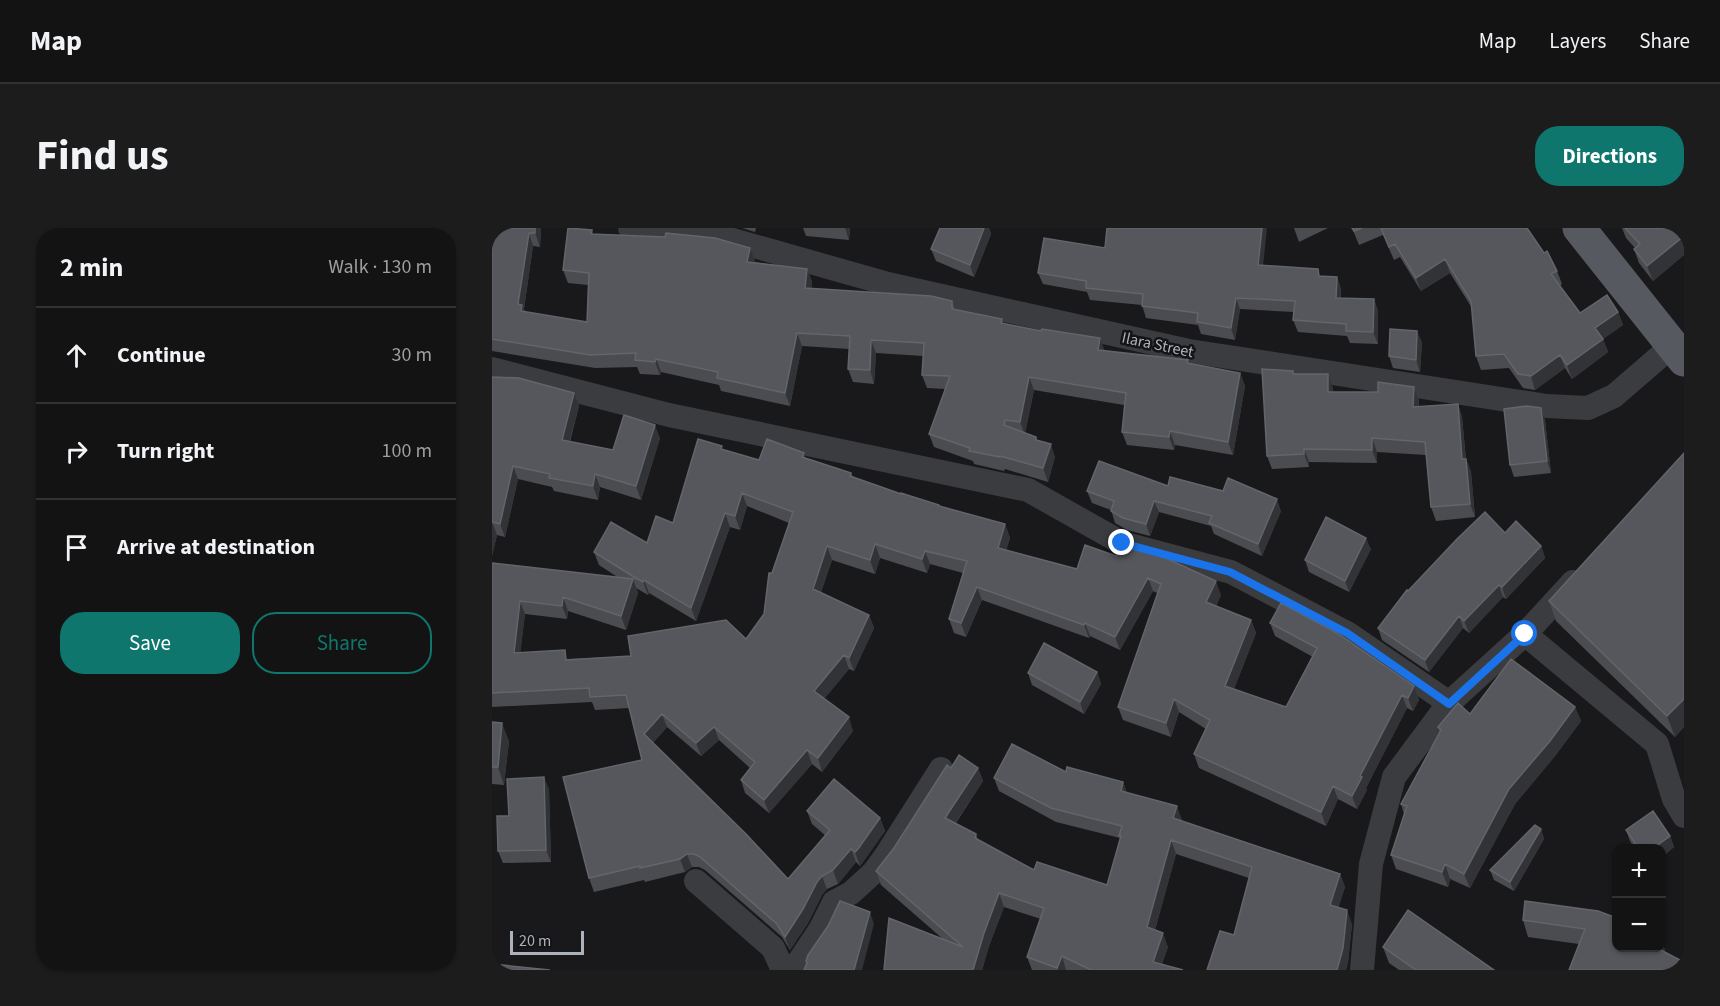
<!DOCTYPE html>
<meta charset="utf-8">
<style>
:root{--surface:#131314;--page:#1c1c1d;--text:#f1f3f6;--muted:#9d9ea0;--line:#323234;--accent:#0f766e}
body{margin:0;font-family:"Source Sans 3",sans-serif;background:var(--page);color:var(--text)}
.controls{position:absolute;right:18px;bottom:18px;display:grid;overflow:hidden;border-radius:12px;box-shadow:0 2px 4px #0004}
.controls button{width:54px;height:54px;display:grid;place-items:center;padding:0;border:0;border-bottom:2px solid var(--line);background:var(--surface);color:var(--text);font:30px sans-serif}
.scale{position:absolute;left:18px;bottom:15px;width:74px;box-sizing:border-box;padding-left:6px;border:3px solid #abb2bb;border-top:0;font-size:16px;line-height:21px;white-space:nowrap;color:#abb2bb;-webkit-text-stroke:4px #141416;paint-order:stroke}
.stop{position:absolute;width:18px;height:18px;margin:-14px;border:4px solid #1a73e8;border-radius:50%;background:#fff}
.stop.end{background:#1a73e8;border-color:#fff;box-shadow:0 2px 6px #0008}
.list{margin:0;padding:0;list-style:none}
h2{display:flex;justify-content:space-between;align-items:center;height:78px;margin:0;padding:0 24px;font-size:26px}
h2 small{font-size:20px;font-weight:400;color:var(--muted)}
.list li{display:grid;grid-template-columns:39px 1fr auto;gap:18px;align-items:center;box-sizing:border-box;height:96px;padding:0 24px;border-top:2px solid var(--line)}
.list b{display:block;font-size:22px;white-space:nowrap}
.list em{font-size:20px;font-style:normal;color:var(--muted)}
.actions{display:flex;gap:12px;padding:18px 24px}
.actions a{flex:1;padding:14px 0;border:2px solid var(--accent);border-radius:24px;text-align:center;font-size:21px;color:var(--accent)}
.actions .main{background:var(--accent);color:#fff}
.icon{flex:none;width:33px;height:33px;fill:none;stroke:currentColor;stroke-width:2;stroke-linecap:round;stroke-linejoin:round}
.map{position:relative;flex:none;width:1192px;height:742px;overflow:hidden;border-radius:24px}
header{display:flex;align-items:center;gap:36px;box-sizing:border-box;height:84px;padding:0 30px;background:var(--surface);border-bottom:2px solid var(--line)}
header strong{font-size:28px}
nav{display:flex;gap:33px;margin-inline-start:auto;font-size:21px}
.intro{display:flex;align-items:center;justify-content:space-between;box-sizing:border-box;height:144px;padding:0 36px}
h1{margin:0;font-size:42px}
.button{padding:15px 27px;border-radius:24px;background:var(--accent);color:#fff;font-size:21px;font-weight:700}
main{display:flex;gap:36px;padding:0 36px}
aside{flex:1;background:var(--surface);border-radius:24px;box-shadow:0 2px 4px #0004}
.map>svg:first-child{display:block}
.lines{fill:none;stroke-linecap:round;stroke-linejoin:round}
.street{stroke:#3a3c40;stroke-width:24}
.primary{stroke:#56595f;stroke-width:33}
.wall{fill:#4a4c50;fill-rule:evenodd}
.shaded-wall{fill:#323336}
.building{fill:#55575c;stroke:#62656a;stroke-width:1.5}
.route{stroke:#1a73e8;stroke-width:8}
.labels{text-anchor:middle;stroke-width:5;stroke-linejoin:round;paint-order:stroke}
.street-label{font-size:16px;fill:#abb2bb;stroke:#141416}
</style>
<header>
<strong>Map</strong>
<nav><a>Map</a><a>Layers</a><a>Share</a></nav>
</header>
<div class="intro"><h1>Find us</h1><a class="button">Directions</a></div>
<main>
<aside>
<h2>2 min<small>Walk · 130 m</small></h2>
<ul class="list">
<li><svg class="icon" aria-label="ahead" viewBox="0 0 24 24"><path d="M12 20V5M6 11l6-6 6 6"/></svg><div><b>Continue</b></div><em>30 m</em></li>
<li><svg class="icon" aria-label="right" viewBox="0 0 24 24"><path d="M7 20v-9h11M14 6l5 5-5 5"/></svg><div><b>Turn right</b></div><em>100 m</em></li>
<li><svg class="icon" aria-label="arrive" viewBox="0 0 24 24"><path d="M6 21V4h12l-3 4 3 4H6"/></svg><div><b>Arrive at destination</b></div></li>
</ul>
<div class="actions"><a class="main">Save</a><a>Share</a></div>
</aside>
<div class="map">
<svg width="1192" height="742" viewBox="0 0 1192 742">
<rect width="100%" height="100%" fill="#19191b"/>
<g class="lines">
<path class="street" d="M138,0L230,9L396,56L697,123L1055,178L1096,180L1122,168L1181,117
M0,141L177,187L536,262L630,315L739,344L855,405L957,475
M1033,406L1165,516L1182,571L1192,588
M204,653L281,720L291,742
M304,742L308,732L328,702L342,674L359,665L382,644L395,626L449,541
M870,742L879,636L902,549L957,475L1033,406L1081,354"/>
<path class="primary" d="M1087,0L1192,132"/>
</g>
<path class="wall" d="M0,0H49L48,19L41,18L32,81L33,84L95,94L96,57L76,55L71,42L100,2L101,6L258,20L262,34L315,41L320,54L319,60L460,73L463,81L510,91L511,95L613,123L697,135L748,145L753,158L741,227L683,217L682,222L635,217L630,204L632,177L542,162L533,205L544,209L545,212L563,229L556,254L513,241L512,243L482,236L481,233L442,219L437,206L453,161L435,160L430,147L431,128L384,125L382,156L361,154L356,141L357,121L310,118L298,178L229,163L227,157L169,144L168,147L148,146L145,139L103,140L0,123Z
M250,0H264L263,4Z
M311,0H358L357,12L314,8Z
M448,0H497L499,6L482,49L444,33L439,21Z
M802,0H836L807,14Z
M860,0H1035L1065,43L1070,56L1068,58L1088,85L1126,84L1131,97L1111,111L1116,124L1080,151L1073,140L1043,162L1031,160L1017,140L989,142L984,128L980,80L958,45L929,63L908,29L902,32L891,7L867,17Z
M1130,0H1192V27L1161,53L1147,35L1142,21L1143,20L1134,10Z
M613,20L771,38L829,48L845,49L849,61V70L882,71L886,83V116L858,115L855,108L806,104L801,92L802,84L748,81L743,112L709,106L706,97L654,90L650,77L598,72L595,64L551,56L546,45Z
M930,114L928,144L901,140L897,128Z
M801,143L802,146L841,160V164H886L922,159L927,173V179L966,176L970,189L974,231L979,244L983,289L944,293L939,279L934,227L885,224V235L817,234V239L780,241L775,228Z
M0,149L82,165L87,178L78,214L121,222L168,210L149,272L108,259L106,272L62,263L60,259L26,251L13,309L5,307L0,328Z
M1049,180L1053,192L1059,245L1022,249L1018,237Z
M231,222L267,232L312,225L313,230L359,245L361,249L448,279L513,296L518,310L514,322L585,341L593,317L729,367L724,378L759,392L764,405L742,461L794,479L821,429L783,408L778,395L922,458L927,472L921,483L915,480L874,560L875,562L865,581L846,571L834,598L707,540L702,526L714,501L687,484L679,509L631,492L626,479L665,365L661,363L628,422L598,408L597,410L490,372L474,409L462,405L457,391L471,345L438,336L435,345L388,330L383,346L340,332L329,364L377,387L382,400L362,443L357,441L332,471L361,503L330,544L320,536L277,585L253,565L249,552L258,540L227,512L209,528L175,499L161,515L296,651L334,608L320,596L315,583L388,590L393,603L371,634L368,638L364,634L346,656L335,661L330,667L316,695L298,722L290,709L213,642L207,639H200L193,644L153,654L152,652L102,664L97,650L150,532L137,480L103,482L100,474L0,479V335L127,350L107,337L102,324L155,315L181,295ZM255,278L297,295L280,345L272,386L254,411L139,428L76,431L28,425L33,386L75,391L76,383L134,402L146,365L144,360L156,367L157,365L204,393L238,299L248,302Z
M1192,225V499L1183,509L1064,393L1057,373Z
M676,258L789,283L770,328L722,306L719,298L667,284L658,308L635,302L623,295L619,282L600,275L595,263Z
M1013,305L1049,318L1053,330L1014,371L1011,369L977,405L971,400L937,444L890,412L886,400L916,363Z
M879,321L857,364L817,344L813,332Z
M605,444L609,456L592,486L540,457L536,445Z
M1083,479L1089,493L1063,528L1023,576L978,660L958,651L956,659L904,641L899,627L912,586L909,576L948,505L946,499L978,486Z
M0,494L17,513L12,557L0,556Z
M459,540H486L491,553L464,595L484,606L486,612L542,642L615,657L628,610L564,594L507,563L502,550L574,544L631,554L635,565L690,592V593L848,646L853,659L846,680L860,696L856,734L854,742H715L742,707L757,650L684,626L663,702L676,719L670,736L691,742H540L535,729L549,691L512,679L497,718L490,742L452,712L389,657L384,643L402,620Z
M57,561L59,634L11,635L6,623L17,588Z
M1049,601L1052,611L1022,663L1002,652L998,642Z
M1134,602L1178,608L1182,619L1170,629V621H1143L1138,613Z
M1033,673L1170,720V712L1173,723V724L1087,716L1036,709L1031,692Z
M891,719L1002,742H907L897,735Z"/>
<path class="shaded-wall" d="M43,0H49L48,19L43,5Z
M353,0H358L357,12Z
M492,0H497L499,6L482,49L478,37Z
M770,0H775L770,49L766,37Z
M37,5L41,18L32,81L35,90L34,96L26,76Z
M1192,8V27L1161,53L1155,38Z
M258,20L263,33L260,47L255,34Z
M953,31L958,45L929,63L924,50Z
M315,41L320,54L318,73L313,60Z
M845,49L849,61L848,82L844,70Z
M744,70L748,81L743,112L739,100Z
M882,71L886,83V116L881,104Z
M1126,84L1131,97L1111,111L1116,124L1080,151L1075,137L1103,100Z
M925,103L930,114L928,144L924,132Z
M305,105L310,118L298,178L293,165Z
M608,110L613,123L606,122Z
M379,112L384,125L382,156L378,142Z
M1068,127L1073,140L1043,162L1039,148Z
M164,131L169,144L168,147L163,134Z
M748,145L753,158L741,227L736,214Z
M836,146L841,160V177L836,164Z
M537,149L542,162L533,207L528,194Z
M922,159L927,173L926,193L921,179Z
M82,165L87,178L74,226L70,212Z
M966,176L970,189L975,245L970,231Z
M1049,180L1053,192L1059,245L1055,233Z
M163,197L168,210L149,272L144,258Z
M678,203L683,217L682,222L677,209Z
M880,210L885,224V235L880,222Z
M559,216L563,229L556,254L551,240Z
M812,221L817,234V239L812,226Z
M974,231L979,244L983,289L978,276Z
M21,238L26,251L13,309L8,296Z
M103,246L108,259L106,272L101,258Z
M250,265L255,278L248,302L243,288Z
M785,271L789,283L770,328L766,316Z
M662,273L667,284L658,308L654,296Z
M233,285L238,299L204,393L199,380Z
M0,294L5,307L0,328Z
M513,296L518,310L511,334L506,320Z
M874,310L879,321L857,364L853,353Z
M383,316L388,330L383,346L378,332Z
M335,318L340,332L326,374L321,361Z
M1049,318L1053,330L1014,371L1010,359Z
M433,323L438,336L435,345L430,331Z
M656,350L661,363L628,422L623,409Z
M141,351L146,365L134,402L129,388Z
M152,352L157,365L156,367L151,354Z
M724,353L729,367L719,387L714,374Z
M1007,357L1011,369L977,405L972,393Z
M485,359L490,372L474,409L469,395Z
M71,369L76,383L75,391L70,378Z
M28,373L33,386L27,438L22,425Z
M377,387L382,400L362,443L357,430Z
M967,388L971,400L937,444L933,432Z
M759,392L764,405L738,471L733,458Z
M593,395L598,408L597,410L592,397Z
M352,427L357,441L327,477L322,463Z
M605,444L609,456L592,486L588,474Z
M922,458L927,472L921,483L916,470Z
M910,467L915,480L874,560L875,562L865,581L860,568L868,548Z
M682,471L687,484L679,509L674,495Z
M1192,471V499L1183,509L1175,488Z
M1083,479L1089,493L1063,528L1023,576L978,660L972,646L1017,561Z
M170,486L175,499L157,519L152,506Z
M357,489L361,503L330,544L326,530Z
M10,495L17,513L12,557L6,539Z
M222,499L227,512L209,528L204,515Z
M315,522L320,536L277,585L272,572Z
M486,540L491,553L458,603L453,590Z
M52,549L57,561L59,634L54,622Z
M631,554L636,568L629,563Z
M841,558L846,571L834,598L829,584Z
M685,578L690,592L686,604L681,590Z
M388,590L393,603L371,634L368,638L363,624Z
M1049,601L1052,611L1022,663L1018,654Z
M1178,608L1182,619L1170,629V621H1160Z
M679,612L684,626L660,713L655,699Z
M359,621L364,634L346,656L341,642Z
M195,626L200,639L193,644L188,631Z
M953,636L958,651L956,659L950,644Z
M848,646L853,659L843,691L838,677Z
M330,648L335,661L330,667L316,695L298,722L293,709L325,654Z
M507,665L512,679L497,718L490,742H481L492,705Z
M855,682L860,696L856,734L854,742H845Z
M378,684L382,696L370,742H362Z
M671,705L676,719L668,742L661,734Z
M1170,712L1173,723L1169,735L1163,720H1170Z
M570,728L574,742H566L565,740Z"/>
<path class="building" d="M0,0H43V5H37L26,76L30,77L29,83L95,94L97,45L71,42L76,0L100,2L99,6L173,9L174,5L223,10L258,20L255,34L315,41L313,60L439,68L460,73V81L510,91L509,95L549,103L550,101L608,110L606,122L696,132L695,135L748,145L736,214L678,203L677,209L630,204L634,165L537,149L528,194L513,192L512,197L544,209V212L559,216L551,240L508,228V229L477,223L478,220L437,206L458,148L430,147L432,115L379,112L378,142L356,141L358,108L305,105L293,165L225,150L226,144L164,131L163,134L143,132L144,125L98,127L0,111Z
M448,0H492L478,37L439,21Z
M615,0H770L766,37L826,41L827,48L845,49L844,70L882,71L881,104L854,103V96L801,92L803,73L744,70L739,100L705,94L706,85L650,78L651,66L594,60V53L546,45L552,10L613,20Z
M860,0H870L862,3Z
M889,0H1035L1052,25L1055,23L1065,43L1059,46L1088,85L1115,67L1126,84L1103,100L1111,111L1075,137L1068,127L1039,148L1026,146L1012,126L984,128L979,73L953,31L924,50L903,16L897,19Z
M1133,0H1192V8L1155,38L1142,21L1148,16Z
M898,101L925,103L924,132L897,128Z
M770,141L801,143V146H836V164H886V154L922,159L921,179L966,176L970,231H974L978,276L939,279L933,214L880,210V222L812,221V226L775,228Z
M0,149L27,150L82,165L70,212L121,222L132,187L163,197L144,258L103,246L101,258L57,250L58,246L21,238L8,296L0,294Z
M1035,178L1049,180L1055,233L1018,237L1012,181Z
M206,211L230,218L229,221L267,232L275,211L312,225L310,229L359,245L358,248L409,266V265L447,277V278L513,296L506,320L585,341L593,317L624,328L627,317L667,327L724,353L714,374L759,392L733,458L794,479L825,420L778,395L789,375L845,405L922,458L916,470L910,467L868,548L870,549L860,568L841,558L829,584L702,526L718,492L682,471L674,495L626,479L669,356L656,350L623,409L593,395L592,397L485,359L469,395L457,391L475,333L433,323L430,331L383,316L378,332L335,318L321,361L377,387L357,430L352,427L322,463L357,489L326,530L315,522L272,572L249,552L263,534L222,499L204,515L170,486L152,506L254,606L296,651L338,602L315,583L342,551L388,590L366,621L363,624L359,621L341,642L330,648L325,654L311,681L293,709L285,696L208,629L202,626H195L188,631L148,640V638L97,650L71,549L150,532L134,467L98,469L97,460L0,465V335L141,351L129,388L71,369L70,378L28,373L22,425L73,422L74,432L139,428L136,408L234,392L254,411L272,386L277,345H280L301,284L250,265L243,288L233,285L199,380L152,352L151,354L142,349L102,324L119,294L155,315L164,288L181,295Z
M1192,225V471L1175,488L1057,373Z
M607,233L676,258L678,249L731,263L736,250L785,271L766,316L717,295L720,288L662,273L654,296L631,290L619,283L622,273L595,263Z
M993,284L1013,305L1024,293L1049,318L1010,359L1007,357L972,393L967,388L933,432L886,400L915,362L916,363L965,311Z
M834,289L874,310L853,353L813,332Z
M552,415L605,444L588,474L536,445Z
M1019,431L1083,479L1058,513L1017,561L972,646L953,636L950,644L899,627L915,578L909,576L949,502L946,499L966,475L978,486Z
M0,494L10,495L6,539H0Z
M520,516L574,544L575,539L631,554L629,563L685,578L681,590L848,646L838,677L855,682L851,720L845,742H715L728,703L742,707L760,639L679,612L655,699L671,705L661,734L691,742H599L570,728L565,740L535,729L552,680L507,665L492,705L481,742H392L397,690L471,719L384,643L402,620L455,537L459,540L467,527L486,540L453,590L484,606L483,610L542,642L545,634L615,657L629,608H627L630,598L559,580L502,550Z
M52,549L54,622L6,623L5,588H17L15,551Z
M1161,583L1178,608L1160,621H1147L1134,602Z
M1043,597L1049,601L1018,654L998,642Z
M348,673L378,684L362,742H312L315,735L314,733L316,727L336,698Z
M1033,673L1106,683L1125,690V720H1165L1192,734V742H1077L1093,701L1031,692Z
M916,682L1002,742H924L891,719Z
M0,736L58,742H0Z"/>
<g class="lines">
<path class="route" d="M630,315L738,344L855,405L957,476L1033,406"/>
</g>
<g class="labels">
<g class="street-label">
<text transform="translate(666 116) rotate(12)" y="6">Ilara Street</text>
</g>
</g>
</svg>
<div class="controls">
<button>+</button>
<button>−</button>
</div>
<div class="scale">20 m</div>
<div class="stop" style="left:1033px;top:406px"></div>
<div class="stop end" style="left:630px;top:315px"></div>
</div>
</main>
